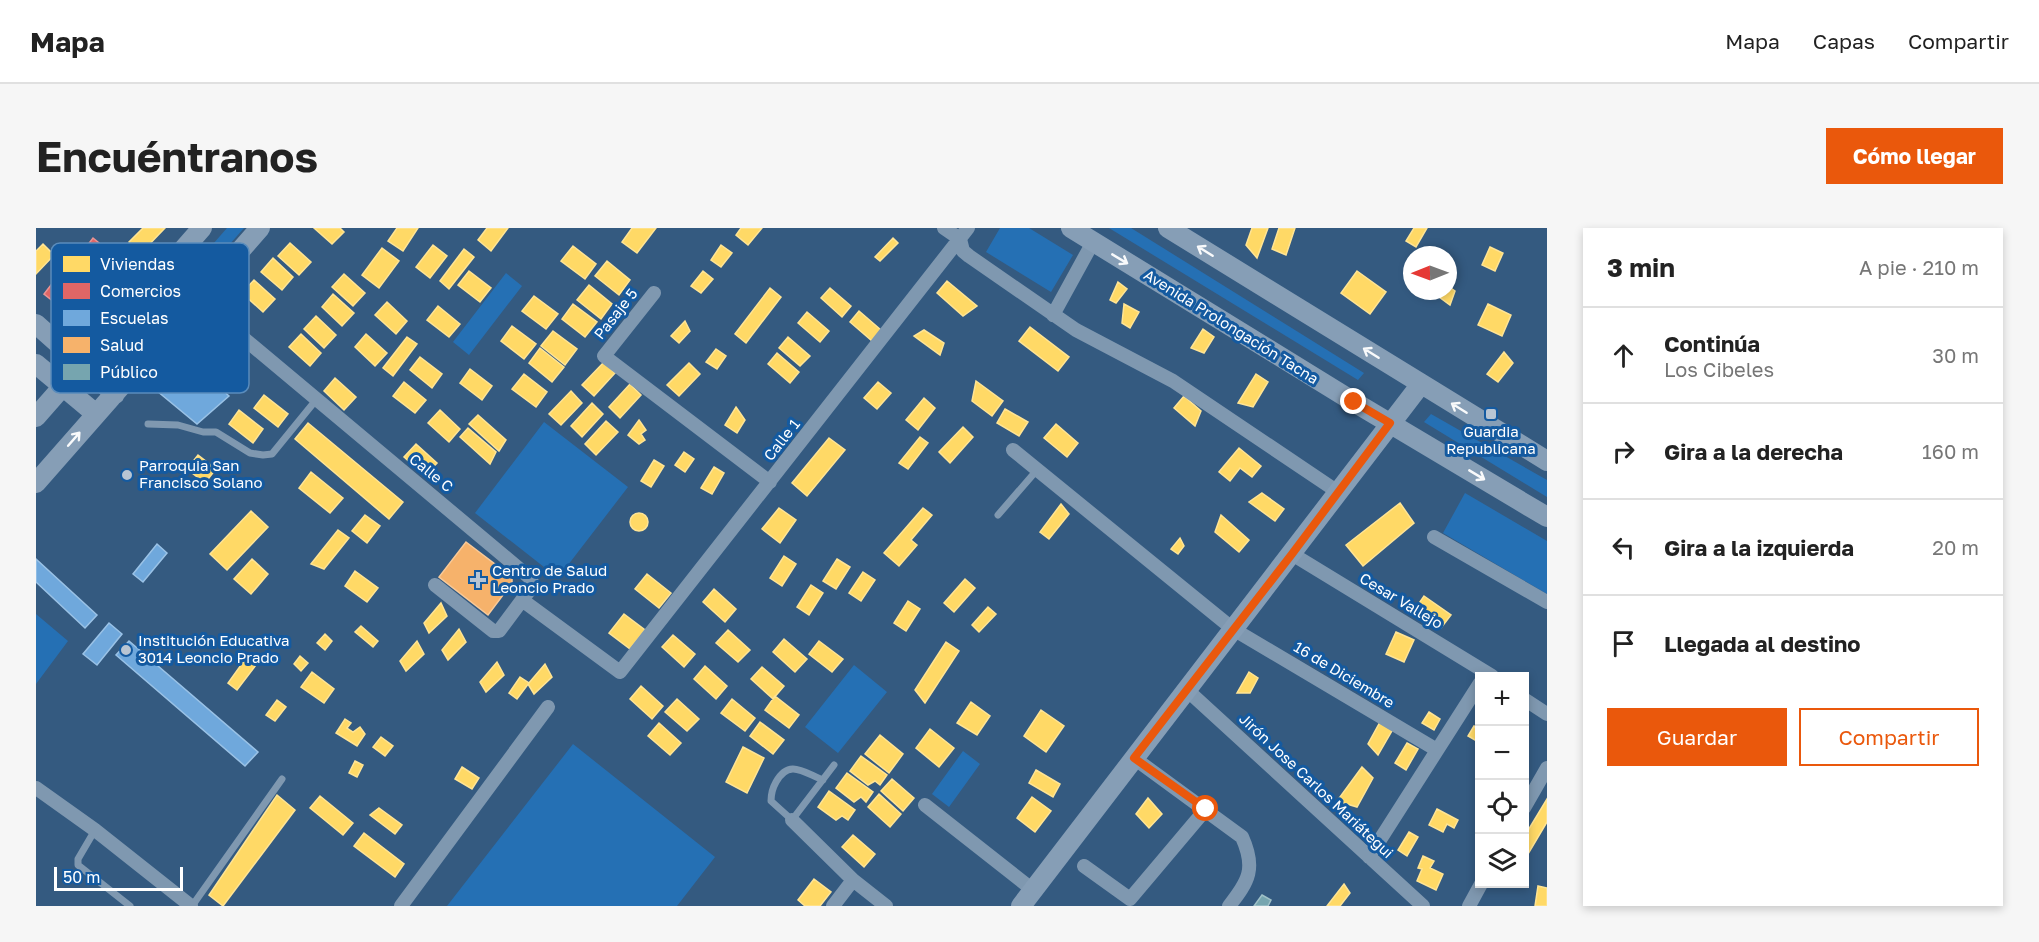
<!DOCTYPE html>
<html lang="es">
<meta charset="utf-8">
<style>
:root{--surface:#fff;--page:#f6f6f6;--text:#222;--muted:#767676;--line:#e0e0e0;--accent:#ea580c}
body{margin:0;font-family:"Golos Text",sans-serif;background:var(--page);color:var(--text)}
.controls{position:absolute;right:18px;bottom:18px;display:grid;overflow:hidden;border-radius:0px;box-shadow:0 3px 9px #0003}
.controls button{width:54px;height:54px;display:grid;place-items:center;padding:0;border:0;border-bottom:2px solid var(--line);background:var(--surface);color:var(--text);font:30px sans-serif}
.compass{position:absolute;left:1367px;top:18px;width:54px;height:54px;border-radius:50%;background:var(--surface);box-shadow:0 3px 9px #0003;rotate:269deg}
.scale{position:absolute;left:18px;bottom:15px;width:129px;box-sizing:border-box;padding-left:6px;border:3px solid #fff;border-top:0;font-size:16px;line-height:21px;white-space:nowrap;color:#fff;-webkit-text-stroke:4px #145aa0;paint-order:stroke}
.stop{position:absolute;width:18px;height:18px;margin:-14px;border:4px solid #ea580c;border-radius:50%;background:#fff}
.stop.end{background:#ea580c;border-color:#fff;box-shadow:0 2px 6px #0008}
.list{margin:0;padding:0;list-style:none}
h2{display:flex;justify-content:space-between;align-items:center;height:78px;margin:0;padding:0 24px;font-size:26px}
h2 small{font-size:20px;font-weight:400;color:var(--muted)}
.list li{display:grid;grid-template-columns:39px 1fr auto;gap:18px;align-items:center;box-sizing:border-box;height:96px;padding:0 24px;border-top:2px solid var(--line)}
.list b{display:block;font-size:22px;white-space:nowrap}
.list p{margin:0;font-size:20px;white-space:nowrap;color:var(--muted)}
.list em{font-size:20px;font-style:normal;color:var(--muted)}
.actions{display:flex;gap:12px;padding:18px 24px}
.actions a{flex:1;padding:14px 0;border:2px solid var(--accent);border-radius:0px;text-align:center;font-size:21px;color:var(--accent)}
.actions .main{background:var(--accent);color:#fff}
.icon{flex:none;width:33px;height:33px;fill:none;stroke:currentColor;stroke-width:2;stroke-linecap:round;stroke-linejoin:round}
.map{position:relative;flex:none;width:1511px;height:678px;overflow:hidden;border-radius:0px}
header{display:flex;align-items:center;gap:36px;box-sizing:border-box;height:84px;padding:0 30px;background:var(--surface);border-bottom:2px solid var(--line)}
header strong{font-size:28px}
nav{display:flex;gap:33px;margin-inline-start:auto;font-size:21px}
.intro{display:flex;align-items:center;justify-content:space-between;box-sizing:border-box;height:144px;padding:0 36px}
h1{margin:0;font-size:42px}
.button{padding:15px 27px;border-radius:0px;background:var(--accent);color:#fff;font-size:21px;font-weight:700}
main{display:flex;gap:36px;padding:0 36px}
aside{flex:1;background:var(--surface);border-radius:0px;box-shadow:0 3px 9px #0003}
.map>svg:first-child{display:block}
.green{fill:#2570b4}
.homes{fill:#ffd966;stroke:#ffe494;stroke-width:1.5}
.shops{fill:#e06666;stroke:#e99494;stroke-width:1.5}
.schools{fill:#6fa8dc;stroke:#9ac2e6;stroke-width:1.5}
.health{fill:#f6b26b;stroke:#f9c997;stroke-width:1.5}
.public{fill:#76a5af;stroke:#9fc0c7;stroke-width:1.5}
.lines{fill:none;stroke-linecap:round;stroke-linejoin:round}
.lane{stroke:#7f98b0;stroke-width:7}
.street{stroke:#7f98b0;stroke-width:14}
.secondary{stroke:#869eb6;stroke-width:20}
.oneway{stroke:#f9fafb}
.route{stroke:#ea580c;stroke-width:8}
.poi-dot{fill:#b8c5d3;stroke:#145aa0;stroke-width:2}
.labels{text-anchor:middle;stroke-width:6;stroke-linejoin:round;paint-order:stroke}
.street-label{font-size:15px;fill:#fff;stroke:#145aa0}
.poi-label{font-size:15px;fill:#fff;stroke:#145aa0;text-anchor:start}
.key{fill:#145aa0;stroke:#5a8cbc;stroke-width:1.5}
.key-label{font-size:16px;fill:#fff}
</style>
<header>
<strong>Mapa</strong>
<nav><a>Mapa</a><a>Capas</a><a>Compartir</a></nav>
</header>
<div class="intro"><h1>Encuéntranos</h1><a class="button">Cómo llegar</a></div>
<main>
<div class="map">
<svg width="1511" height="678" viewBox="0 0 1511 678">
<rect width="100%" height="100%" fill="#345a80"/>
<path class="green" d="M191,0H208L97,126L88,118Z
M964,0H993L1037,27L1015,64L950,24Z
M1073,0H1095L1328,145L1322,152Z
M470,45L486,58L433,127L417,114Z
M1395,186L1511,252V269L1388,194Z
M508,194L592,259L522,350L439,285Z
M1429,265L1511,313V366L1407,305Z
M0,386L32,413L0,456Z
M818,437L851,464L802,525L769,499Z
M537,516L679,629L641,678H411Z
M927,523L944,536L913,579L896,566Z"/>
<path class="homes" d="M107,0H129L105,25L93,14Z
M278,0H304L308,4L296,16Z
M361,0H382L367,23L352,13Z
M451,0H472L455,23L442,12Z
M596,0H620L601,25L586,14Z
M705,0H726L712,17L700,7Z
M1216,0H1232L1221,30L1210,17Z
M1243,0H1259L1250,27L1236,21Z
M1378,0H1391L1380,19L1370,13Z
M857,10L862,15L844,33L839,29Z
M254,15L275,34L263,47L242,28Z
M7,16L18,27L0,46V23Z
M397,17L411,28L394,50L380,39Z
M685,17L696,25L685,39L675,32Z
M537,18L560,36L549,51L525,33Z
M1454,19L1467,25L1459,43L1446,37Z
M346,20L363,33L343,60L326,47Z
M428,21L438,29L413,61L404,53Z
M237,30L257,49L246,62L225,44Z
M571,33L594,52L583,67L559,48Z
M433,43L455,60L444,74L422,57Z
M667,43L677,51L665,65L655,58Z
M1321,43L1350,64L1334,86L1305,65Z
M308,46L329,65L317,78L296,59Z
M218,52L239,71L227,84L206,65Z
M911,53L941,78L927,88L901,65Z
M1082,54L1091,61L1080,75L1074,72Z
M553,57L576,76L565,91L541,72Z
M1412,58L1419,63L1414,77L1395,63H1412Z
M734,60L745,69L710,115L699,106Z
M794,60L815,78L806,89L785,70Z
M297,66L318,85L306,98L286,79Z
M498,68L522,86L510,101L486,83Z
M351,74L371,93L360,106L339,87Z
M537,76L561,94L549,109L526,91Z
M1088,76L1103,84L1094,100L1086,95Z
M1452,76L1475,87L1466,108L1442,97Z
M402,78L424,96L413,109L391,92Z
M823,83L845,102L836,113L814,94Z
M771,84L793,103L784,114L762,95Z
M280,88L300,107L288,120L268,101Z
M649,93L654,103L643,115L635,108Z
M476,98L500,116L488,131L465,113Z
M994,99L1033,129L1022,143L983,113Z
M1167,101L1178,109L1168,125L1155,120Z
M888,102L908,115L904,127L878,108Z
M517,103L541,121L529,137L505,118Z
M265,106L285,125L274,138L253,119Z
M330,106L351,125L339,138L319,119Z
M371,109L381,116L357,148L347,140Z
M752,109L774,128L764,138L743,120Z
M504,120L528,139L516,154L493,135Z
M680,121L690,128L681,141L670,134Z
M1468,124L1477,135L1462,154L1451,146Z
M741,125L763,144L754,155L732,136Z
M384,129L406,146L396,160L374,142Z
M568,134L579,145L558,168L546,157Z
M653,135L664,146L643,168L631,157Z
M434,141L456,158L446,172L424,155Z
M488,146L511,164L500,179L476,161Z
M1220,146L1232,154L1217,179L1202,175Z
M299,150L320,169L308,182L288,163Z
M940,153L967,173L956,188L936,173Z
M368,154L390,172L379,185L357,168Z
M842,154L855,165L841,181L828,170Z
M594,156L605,167L584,190L573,179Z
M535,163L546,175L525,197L513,186Z
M228,167L252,186L242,199L218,180Z
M1148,168L1165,183L1159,198L1138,180Z
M888,170L899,180L882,202L870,192Z
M556,175L567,186L546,209L535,198Z
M700,179L709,192L701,205L689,197Z
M969,181L992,194L983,208L961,195Z
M203,182L227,201L217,215L193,196Z
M404,182L424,201L413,214L392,195Z
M442,187L470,212L463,223L433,196Z
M603,192L610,202L605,206L609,212L603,216L592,207Z
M570,193L582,204L560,227L549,216Z
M272,195L367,274L353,291L259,211Z
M1020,196L1042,215L1031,229L1008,210Z
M927,199L937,209L914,235L903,224Z
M432,200L460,224L454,236L424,209Z
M884,209L892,215L872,241L863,235Z
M793,210L809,222L771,268L756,255Z
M380,216L401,235L389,248L368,229Z
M1203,220L1225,238L1216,249L1204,240L1194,253L1183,244Z
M648,224L658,231L649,244L639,237Z
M162,227L180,241L169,255L151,241Z
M618,232L628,238L615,259L605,253Z
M678,239L688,245L676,266L665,260Z
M275,244L307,270L294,285L263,260Z
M1226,265L1248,281L1239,293L1213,274Z
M1364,275L1378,295L1327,338L1310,317Z
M1025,276L1033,286L1013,311L1004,304Z
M743,280L760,292L744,315L726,301Z
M887,280L896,287L875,312L881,317L863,338L848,325Z
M215,283L232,299L191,342L174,326Z
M594 294a9 9 0 1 1 18 0a9 9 0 1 1-18 0Z
M329,287L344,298L331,315L316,303Z
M1185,287L1213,312L1203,324L1179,304Z
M302,302L313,310L288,341L275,336Z
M1144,310L1148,318L1142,326L1135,321Z
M748,328L760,336L746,358L734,350Z
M216,331L232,346L215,366L198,351Z
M801,331L814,339L800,361L787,353Z
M319,343L342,360L331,374L309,358Z
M827,344L839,352L825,373L813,365Z
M611,346L635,365L623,380L599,361Z
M929,351L939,360L918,384L908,375Z
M775,357L787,365L773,387L761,379Z
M678,361L700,381L689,394L667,374Z
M1388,368L1415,387L1405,400L1379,381Z
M872,373L884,381L870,403L858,395Z
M405,375L411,388L393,405L388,395Z
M952,379L960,386L943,404L936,397Z
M588,386L609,402L594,421L573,405Z
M325,398L342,413L337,419L319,404Z
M423,401L430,414L412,432L406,422Z
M692,402L714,422L702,434L680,415Z
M1360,404L1378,412L1368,434L1350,426Z
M289,406L296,413L289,422L281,415Z
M637,407L659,426L648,439L626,419Z
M748,411L771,431L759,444L737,424Z
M381,413L388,426L370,443L364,433Z
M783,413L807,431L796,444L773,426Z
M910,414L923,423L889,475L879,462Z
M264,428L272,435L265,443L258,436Z
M210,430L220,437L201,462L192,455Z
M461,434L468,447L450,464L444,454Z
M509,436L516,449L498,466L492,456Z
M669,438L691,458L680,471L658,451Z
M726,439L748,458L737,471L715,451Z
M276,444L298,461L288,475L265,459Z
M1213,444L1222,450L1214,465H1201Z
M484,449L493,455L481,471L473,465Z
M605,458L627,478L616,491L594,471Z
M739,468L763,487L753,500L729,482Z
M641,471L663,491L651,503L629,484Z
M696,471L719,490L709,503L685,485Z
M241,472L250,479L239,493L230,487Z
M935,474L954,488L941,507L921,495Z
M1005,482L1028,498L1010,524L988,508Z
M1393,484L1404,491L1398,502L1386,495Z
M309,491L315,495L311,500L317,504L324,499L329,506L321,518L300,505Z
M724,494L748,512L737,526L714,508Z
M1344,494L1357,501L1342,527L1332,516Z
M623,495L645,515L634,527L612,508Z
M1438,498L1444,501V515L1432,508Z
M894,501L918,520L903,539L880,520Z
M844,507L867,526L853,545L829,526Z
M345,509L357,518L349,528L337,519Z
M1371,515L1382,521L1370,542L1359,535Z
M707,519L728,530L711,565L690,554Z
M825,528L851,547L844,557L839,553L832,557L814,543Z
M319,533L327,537L321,549L313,545Z
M426,539L443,550L436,561L419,551Z
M1326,539L1337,550L1321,579L1301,573Z
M1000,542L1024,556L1017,569L993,555Z
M811,545L837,564L830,574L825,569L818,574L800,560Z
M856,551L878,570L867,583L845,563Z
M793,563L819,582L812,592L806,588L800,592L782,579Z
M843,566L865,586L854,599L832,579Z
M241,567L259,582L187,678L173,667Z
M284,568L317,595L307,607L274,580Z
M996,569L1015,583L999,604L981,590Z
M1112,570L1126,586L1113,600L1100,586Z
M1511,571V594L1492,626L1488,624V609Z
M343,580L366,597L359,606L334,587Z
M1401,581L1422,592L1418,600L1411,596L1407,604L1393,597Z
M1373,604L1382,609L1371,628L1362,622Z
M328,605L368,636L359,649L318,618Z
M817,607L839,626L828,639L806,619Z
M1387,628L1398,633L1394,640L1407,646L1400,662L1381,653L1386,641L1382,640Z
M778,651L795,664L784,678H769L762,672Z
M1308,656L1314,665L1304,678H1291Z
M1502,658L1511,660V678H1499Z"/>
<path class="shops" d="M57,10L95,41L85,53L47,23Z
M18,53L56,83L46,96L8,66Z"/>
<path class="schools" d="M147,127L193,168L161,196L115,158Z
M121,316L131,325L107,354L97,346Z
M0,331L61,387L49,400L0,354Z
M73,395L86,406L61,437L47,426Z
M93,413L222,524L209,538L80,427Z"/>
<path class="health" d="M430,314L476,349V355L452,387L403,349Z"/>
<path class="public" d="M1226,667L1235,672L1232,678H1218Z"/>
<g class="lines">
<path class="lane" d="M112,196L142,197L167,204H180L214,225L227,227L236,226L280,172
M962,287L1001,242
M787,552C767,544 753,531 740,554C736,561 735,565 735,573L756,592L798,537
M59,602L42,631V637L94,678
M156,678L246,551"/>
<path class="street" d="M908,0L924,11L927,23L933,28L1040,102L1137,153L1302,264
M618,65L568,128L734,254
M162,72L493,349L496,354L495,360L463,403H457L399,357
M1017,87L1057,14
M977,222L1197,401L1401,522
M1398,309L1511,374
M1256,326L1456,448
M486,372L584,444L932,0
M1151,462L1387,678
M1488,471L1511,486
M1098,530L1206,609C1220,640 1213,653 1193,678
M0,560L59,602L155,678
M889,577L997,662
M1488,580L1511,540
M756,592L817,652L850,678
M1333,629L1444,455
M1048,638L1094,671L1170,581
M365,678L512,479
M797,678L817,652
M1433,678L1445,656"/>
<path class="secondary" d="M1035,0L1318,174L1511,289
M1132,0L1511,233
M0,96L79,166
M0,136L60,186
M0,189L166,0
M0,255L224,0
M985,678L1385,156"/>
</g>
<defs><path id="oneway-shaft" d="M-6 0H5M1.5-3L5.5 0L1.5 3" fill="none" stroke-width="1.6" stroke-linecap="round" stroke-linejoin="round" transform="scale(1.5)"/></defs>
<g class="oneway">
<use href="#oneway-shaft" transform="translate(1169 23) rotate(-148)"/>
<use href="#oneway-shaft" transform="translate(1084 31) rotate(31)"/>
<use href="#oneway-shaft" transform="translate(1335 125) rotate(-148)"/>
<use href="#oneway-shaft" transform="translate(1423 180) rotate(-148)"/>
<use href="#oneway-shaft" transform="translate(38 211) rotate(-49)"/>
<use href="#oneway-shaft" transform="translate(1441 247) rotate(31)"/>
</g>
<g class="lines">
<path class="route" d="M1170,581L1098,530L1256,326L1354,195L1318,174"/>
</g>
<g class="poi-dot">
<rect x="1449" y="180" width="12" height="12" rx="3"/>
<circle cx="91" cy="247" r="6"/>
<path d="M439 343h6v6h6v6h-6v6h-6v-6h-6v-6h6z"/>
<circle cx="90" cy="422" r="6"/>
</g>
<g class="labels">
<g class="street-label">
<text transform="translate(580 86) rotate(-52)" y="5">Pasaje 5</text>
<text transform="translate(1195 99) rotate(32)" y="5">Avenida Prolongación Tacna</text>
<text transform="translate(746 212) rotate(-52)" y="5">Calle 1</text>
<text transform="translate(395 245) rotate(39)" y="5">Calle C</text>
<text transform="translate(1365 373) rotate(31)" y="5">Cesar Vallejo</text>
<text transform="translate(1308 447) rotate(31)" y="5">16 de Diciembre</text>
<text transform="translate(1280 558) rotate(43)" y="5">Jirón Jose Carlos Mariátegui</text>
</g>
<g class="poi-label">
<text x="1455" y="209" text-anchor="middle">Guardia<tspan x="1455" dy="17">Republicana</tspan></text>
<text x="103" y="243">Parroquia San<tspan x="103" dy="17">Francisco Solano</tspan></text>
<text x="456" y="348">Centro de Salud<tspan x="456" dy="17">Leoncio Prado</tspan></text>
<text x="102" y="418">Institución Educativa<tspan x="102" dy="17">3014 Leoncio Prado</tspan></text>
</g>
</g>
<rect x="15" y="15" width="198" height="150" rx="9" class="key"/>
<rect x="27" y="28" width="27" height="16" fill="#ffd966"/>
<rect x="27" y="55" width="27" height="16" fill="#e06666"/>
<rect x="27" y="82" width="27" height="16" fill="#6fa8dc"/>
<rect x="27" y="109" width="27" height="16" fill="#f6b26b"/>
<rect x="27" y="136" width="27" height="16" fill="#76a5af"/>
<g class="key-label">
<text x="64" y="42">Viviendas</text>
<text x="64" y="69">Comercios</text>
<text x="64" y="96">Escuelas</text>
<text x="64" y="123">Salud</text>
<text x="64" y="150">Público</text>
</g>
</svg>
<div class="controls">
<button>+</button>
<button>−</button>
<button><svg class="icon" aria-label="locate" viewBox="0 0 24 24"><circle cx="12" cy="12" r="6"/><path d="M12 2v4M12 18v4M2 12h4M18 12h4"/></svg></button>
<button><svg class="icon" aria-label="layers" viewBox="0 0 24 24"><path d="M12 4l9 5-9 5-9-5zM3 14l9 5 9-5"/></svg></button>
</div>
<svg class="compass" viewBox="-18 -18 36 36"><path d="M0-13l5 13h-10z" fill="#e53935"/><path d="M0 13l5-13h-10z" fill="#767676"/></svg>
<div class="scale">50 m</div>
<div class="stop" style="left:1170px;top:581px"></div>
<div class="stop end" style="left:1318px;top:174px"></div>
</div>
<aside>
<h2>3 min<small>A pie · 210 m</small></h2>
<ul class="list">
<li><svg class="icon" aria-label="ahead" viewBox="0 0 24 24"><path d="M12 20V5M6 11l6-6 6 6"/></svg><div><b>Continúa</b><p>Los Cibeles</p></div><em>30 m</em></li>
<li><svg class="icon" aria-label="right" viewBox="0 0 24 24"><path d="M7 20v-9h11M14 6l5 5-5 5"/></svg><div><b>Gira a la derecha</b></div><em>160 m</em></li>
<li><svg class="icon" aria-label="left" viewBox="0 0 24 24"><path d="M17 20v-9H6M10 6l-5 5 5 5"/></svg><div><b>Gira a la izquierda</b></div><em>20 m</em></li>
<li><svg class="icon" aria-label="arrive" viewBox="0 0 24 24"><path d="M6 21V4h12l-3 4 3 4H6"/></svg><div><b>Llegada al destino</b></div></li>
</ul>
<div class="actions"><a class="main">Guardar</a><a>Compartir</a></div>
</aside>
</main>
